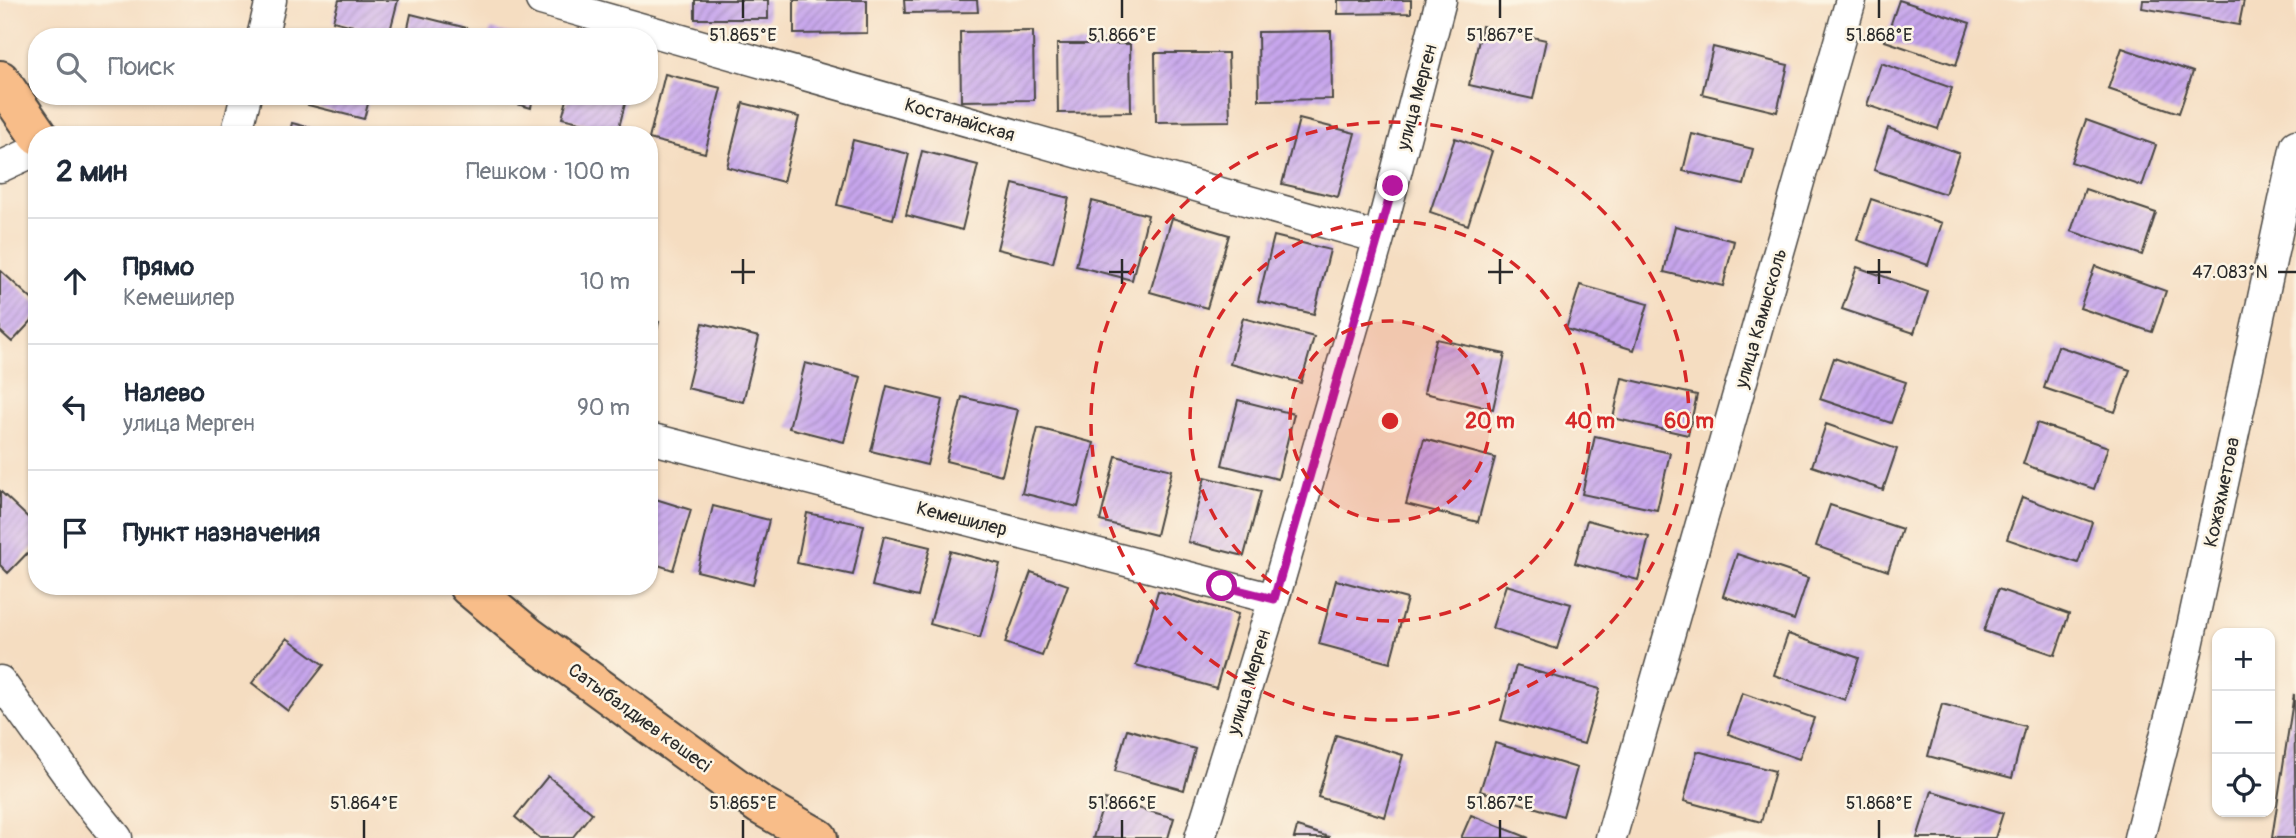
<!DOCTYPE html>
<html lang="ru">
<meta charset="utf-8">
<style>
:root{--surface:#fff;--page:#f2f2f3;--text:#1f2937;--muted:#747a83;--line:#e0e1e3}
body{margin:0;font-family:Pangolin,sans-serif;background:var(--page);color:var(--text)}
.controls{position:absolute;right:21px;bottom:21px;display:grid;overflow:hidden;border-radius:14px;box-shadow:0 2px 5px #0004}
.controls button{width:63px;height:63px;display:grid;place-items:center;padding:0;border:0;border-bottom:2px solid var(--line);background:var(--surface);color:var(--text);font:35px sans-serif}
.stop{position:absolute;width:21px;height:21px;margin:-16px;border:5px solid #b5179e;border-radius:50%;background:#fff}
.stop.end{background:#b5179e;border-color:#fff;box-shadow:0 2px 7px #0008}
.list{margin:0;padding:0;list-style:none}
h2{display:flex;justify-content:space-between;align-items:center;height:91px;margin:0;padding:0 28px;font-size:30px}
h2 small{font-size:23px;font-weight:400;color:var(--muted)}
.list li{display:grid;grid-template-columns:46px 1fr auto;gap:21px;align-items:center;box-sizing:border-box;height:126px;padding:0 28px;border-top:2px solid var(--line)}
.list b{display:block;font-size:26px;white-space:nowrap}
.list p{margin:0;font-size:23px;white-space:nowrap;color:var(--muted)}
.list em{font-size:23px;font-style:normal;color:var(--muted)}
.icon{flex:none;width:38px;height:38px;fill:none;stroke:currentColor;stroke-width:2;stroke-linecap:round;stroke-linejoin:round}
.map{position:relative;flex:none;width:2296px;height:838px;overflow:hidden}
.search{position:absolute;background:var(--surface);box-shadow:0 2px 5px #0004;left:28px;top:28px;width:630px;height:77px;display:flex;align-items:center;gap:18px;box-sizing:border-box;padding:0 24px;border-radius:28px;color:var(--muted);font-size:26px}
.panel{position:absolute;background:var(--surface);box-shadow:0 2px 5px #0004;left:28px;top:126px;width:630px;height:469px;border-radius:28px}
.map>svg:first-child{display:block}
.building{fill:url(#building-hatch)}
.lines{fill:none;stroke-linecap:round;stroke-linejoin:round}
.street-casing{stroke:#494642;stroke-width:33}
.primary-casing{stroke:#494642;stroke-width:42}
.street{stroke:#fff;stroke-width:30}
.primary{stroke:#f8bd89;stroke-width:38}
.route{stroke:#b5179e;stroke-width:9}
.ticks{fill:none;stroke:#2b2b2b;stroke-width:2.5}
.ring{fill:none;stroke:#d62828;stroke-width:3.5;stroke-dasharray:12 9}
.labels{text-anchor:middle;stroke-width:5;stroke-linejoin:round;paint-order:stroke}
.street-label{font-size:19px;fill:#2b2b2b;stroke:#fcf5e5}
.ticks-label{font-size:18px;text-anchor:middle;fill:#2b2b2b;stroke:#fcf5e5;stroke-width:5;stroke-linejoin:round;paint-order:stroke}
.centre{fill:#d62828;stroke:#fcf5e5;stroke-width:3.5}
.ring-label{font-size:21px;text-anchor:middle;font-weight:bold;fill:#d62828;stroke:#fcf5e5;stroke-width:5;stroke-linejoin:round;paint-order:stroke}
</style>
<div class="map">
<svg width="2296" height="838" viewBox="0 0 2296 838">
<defs>
<pattern id="building-hatch" width="6" height="6" patternUnits="userSpaceOnUse" patternTransform="scale(1.75)"><rect width="6" height="6" fill="#c7a6ed"/><path d="M-1 1l2-2M0 6l6-6M5 7l2-2" fill="none" stroke="#a287c0"/></pattern>
</defs>
<rect width="100%" height="100%" fill="#fcf5e5"/>
<filter id="ink" filterUnits="userSpaceOnUse"><feTurbulence type="fractalNoise" baseFrequency=".0143" numOctaves="2"/><feDisplacementMap in="SourceGraphic" scale="14" xChannelSelector="R" yChannelSelector="G"/><feConvolveMatrix kernelMatrix="1 2 1 2 8 2 1 2 1" color-interpolation-filters="sRGB"/></filter>
<filter id="wash" filterUnits="userSpaceOnUse"><feTurbulence type="fractalNoise" baseFrequency=".00686" numOctaves="4" result="noise"/><feDisplacementMap in="SourceGraphic" scale="28" xChannelSelector="R" yChannelSelector="G"/><feGaussianBlur stdDeviation="1.57" result="paint"/><feColorMatrix in="noise" values="0 0 0 0 0 0 0 0 0 0 0 0 0 0 0 0 0 1.4 0 .05"/><feComposite in="paint" operator="in"/></filter>
<g filter="url(#wash)">
<rect width="100%" height="100%" fill="#f5ddc1"/>
<g id="blocks">
<path class="building" d="M339,0H398L389,35L333,21Z
M695,0H768V19H695Z
M794,0H867V33L794,34Z
M904,0H977L978,12L905,13Z
M1338,0H1411V13L1338,14Z
M1899,0L1970,23L1956,65L1885,41Z
M2143,0H2244L2239,25L2142,8Z
M411,14L467,28L465,37H406Z
M1482,26L1546,40L1533,99L1469,85Z
M491,29L519,36V37H489Z
M1033,31L1034,100L961,101L960,32Z
M1331,31L1332,99L1259,100L1258,32Z
M1057,44H1130L1131,112L1058,113Z
M1713,47L1788,65L1777,112L1702,94Z
M2122,48L2193,72L2179,113L2108,89Z
M1155,53H1228L1230,121L1156,122Z
M1881,63L1952,88L1938,129L1867,105Z
M665,74L721,88L705,153L649,139Z
M310,96H370L364,119L308,105Z
M489,96H533L531,108Z
M568,96H627L618,131L562,118Z
M743,103L799,117L783,182L727,167Z
M1299,119L1355,133L1338,197L1282,184Z
M2086,120L2156,145L2142,186L2071,162Z
M292,123L335,134V135H289Z
M1888,128L1959,153L1945,194L1874,170Z
M1692,134L1753,149L1744,185L1683,171Z
M1455,138L1492,151L1468,225L1430,212Z
M853,140L909,154L893,219L837,205Z
M922,151L978,165L962,230L906,215Z
M1013,184L1069,198L1053,263L997,249Z
M2085,189L2156,213L2142,255L2071,231Z
M1871,199L1942,223L1928,265L1857,240Z
M1092,201L1148,215L1132,280L1076,266Z
M1172,218L1229,235L1207,308L1150,292Z
M1675,226L1734,241L1723,286L1664,272Z
M1274,236L1330,250L1314,314L1258,301Z
M2095,266L2166,291L2152,332L2080,308Z
M1857,267L1928,292L1914,333L1842,309Z
M0,270L37,304V315L12,342L0,331Z
M1580,285L1648,304L1634,350L1566,329Z
M1243,318L1314,337L1301,383L1230,364Z
M649,319L659,322L650,358H649Z
M703,323L759,337L743,402L687,388Z
M1436,339L1505,354L1493,409L1424,393Z
M2058,346L2130,370L2115,412L2044,388Z
M1834,358L1906,382L1891,423L1820,399Z
M805,363L861,377L844,442L789,428Z
M1622,378L1697,395L1688,435L1613,418Z
M887,386L943,400L927,465L871,451Z
M962,397L1018,410L1002,475L946,461Z
M1238,400L1294,414L1278,479L1222,465Z
M2037,423L2108,447L2094,489L2023,464Z
M1826,424L1897,449L1883,490L1812,466Z
M1038,428L1094,443L1078,507L1022,493Z
M1595,436L1670,453L1657,510L1582,494Z
M1424,439L1495,458L1478,522L1406,504Z
M1116,456L1172,470L1156,535L1100,521Z
M1205,477L1261,491L1244,556L1188,542Z
M0,491L37,526V543L8,573L0,565Z
M649,497L691,510L673,570L649,562Z
M2022,497L2092,522L2078,563L2007,539Z
M1830,505L1902,529L1888,571L1816,546Z
M713,506L769,520L753,585L697,571Z
M807,513L864,525L853,575L797,563Z
M1587,520L1649,537L1638,580L1575,563Z
M884,536L930,547L918,597L872,586Z
M950,551L1000,564L980,638L930,624Z
M1737,554L1808,578L1794,620L1723,596Z
M1031,572L1068,585L1042,656L1005,643Z
M1336,580L1407,599L1390,663L1319,644Z
M1506,585L1571,604L1557,649L1492,628Z
M1998,589L2069,614L2055,655L1984,631Z
M1158,591L1238,614L1216,688L1136,665Z
M1788,634L1859,658L1845,700L1774,675Z
M287,638L324,665L288,711L252,683Z
M1516,666L1600,689L1584,744L1501,720Z
M1742,693L1814,718L1799,759L1728,734Z
M2294,694L2296,838H2272Z
M1942,704L2025,726L2012,778L1928,756Z
M1127,729L1195,749L1184,790L1115,771Z
M1336,735L1403,755L1385,817L1318,797Z
M1495,743L1577,768L1563,816L1480,791Z
M1697,751L1775,771L1761,822L1684,801Z
M548,776L592,813L572,838H540L515,817Z
M1932,791L2003,813L1995,838H1917Z
M1105,799L1174,818L1168,838H1093Z
M1471,815L1529,838H1461Z
M1297,827L1329,837V838H1294Z"/>
</g>
</g>
<g filter="url(#ink)">
<use href="#blocks" fill-opacity="0" stroke="#494642" stroke-width="2"/>
<g class="lines">
<g class="street-casing">
<path id="street" d="M541,0L1379,238
M262,37L271,0
M236,135L246,96
M0,167L37,150
M649,438L1274,599
M0,681L83,796L117,838
M1200,838L1274,599L1379,238L1441,0
M1611,838L1851,0
M2139,838L2186,655L2296,145"/>
</g>
<g class="primary-casing">
<path id="primary" d="M0,80L38,135
M468,586L528,636L760,805L818,838"/>
</g>
<use href="#street" class="street"/>
<use href="#primary" class="primary"/>
</g>
</g>
<g class="lines" filter="url(#ink)">
<path class="route" d="M1222,586L1274,599L1393,186"/>
</g>
<path class="ticks" d="M743,0V18M1122,0V18M1500,0V18M1879,0V18M743,259V284M1122,259V284M1500,259V284M1879,259V284M731,272H755M1109,272H1134M1488,272H1513M1867,272H1891M2278,272H2296M364,820V838M743,820V838M1122,820V838M1500,820V838M1879,820V838"/>
<circle cx="1390" cy="421" r="100" fill="#d62828" fill-opacity=".12"/>
<g class="ring">
<circle cx="1390" cy="421" r="100"/>
<circle cx="1390" cy="421" r="200"/>
<circle cx="1390" cy="421" r="299"/>
</g>
<g class="labels">
<g class="street-label">
<text transform="translate(1416 97) rotate(-75)" y="7">улица Мерген</text>
<text transform="translate(960 119) rotate(16)" y="7">Костанайская</text>
<text transform="translate(1760 318) rotate(-74)" y="7">улица Камысколь</text>
<text transform="translate(2221 492) rotate(-78)" y="7">Кожахметова</text>
<text transform="translate(962 518) rotate(14)" y="7">Кемешилер</text>
<text transform="translate(1248 682) rotate(-73)" y="7">улица Мерген</text>
<text transform="translate(640 717) rotate(36)" y="7">Сатыбалдиев көшесі</text>
</g>
</g>
<g class="ticks-label">
<text x="743" y="41">51.865°E</text>
<text x="1122" y="41">51.866°E</text>
<text x="1500" y="41">51.867°E</text>
<text x="1879" y="41">51.868°E</text>
<text x="2230" y="278">47.083°N</text>
<text x="364" y="809">51.864°E</text>
<text x="743" y="809">51.865°E</text>
<text x="1122" y="809">51.866°E</text>
<text x="1500" y="809">51.867°E</text>
<text x="1879" y="809">51.868°E</text>
</g>
<circle cx="1390" cy="421" r="10" class="centre"/>
<g class="ring-label">
<text x="1490" y="428">20 m</text>
<text x="1590" y="428">40 m</text>
<text x="1689" y="428">60 m</text>
</g>
</svg>
<div class="controls">
<button>+</button>
<button>−</button>
<button><svg class="icon" aria-label="locate" viewBox="0 0 24 24"><circle cx="12" cy="12" r="6"/><path d="M12 2v4M12 18v4M2 12h4M18 12h4"/></svg></button>
</div>
<div class="stop" style="left:1222px;top:586px"></div>
<div class="stop end" style="left:1393px;top:186px"></div>
<div class="search"><svg class="icon" aria-label="search" viewBox="0 0 24 24"><circle cx="10" cy="10" r="6"/><path d="M15 15l6 6"/></svg>Поиск</div>
<section class="panel">
<h2>2 мин<small>Пешком · 100 m</small></h2>
<ul class="list">
<li><svg class="icon" aria-label="ahead" viewBox="0 0 24 24"><path d="M12 20V5M6 11l6-6 6 6"/></svg><div><b>Прямо</b><p>Кемешилер</p></div><em>10 m</em></li>
<li><svg class="icon" aria-label="left" viewBox="0 0 24 24"><path d="M17 20v-9H6M10 6l-5 5 5 5"/></svg><div><b>Налево</b><p>улица Мерген</p></div><em>90 m</em></li>
<li><svg class="icon" aria-label="arrive" viewBox="0 0 24 24"><path d="M6 21V4h12l-3 4 3 4H6"/></svg><div><b>Пункт назначения</b></div></li>
</ul>
</section>
</div>
